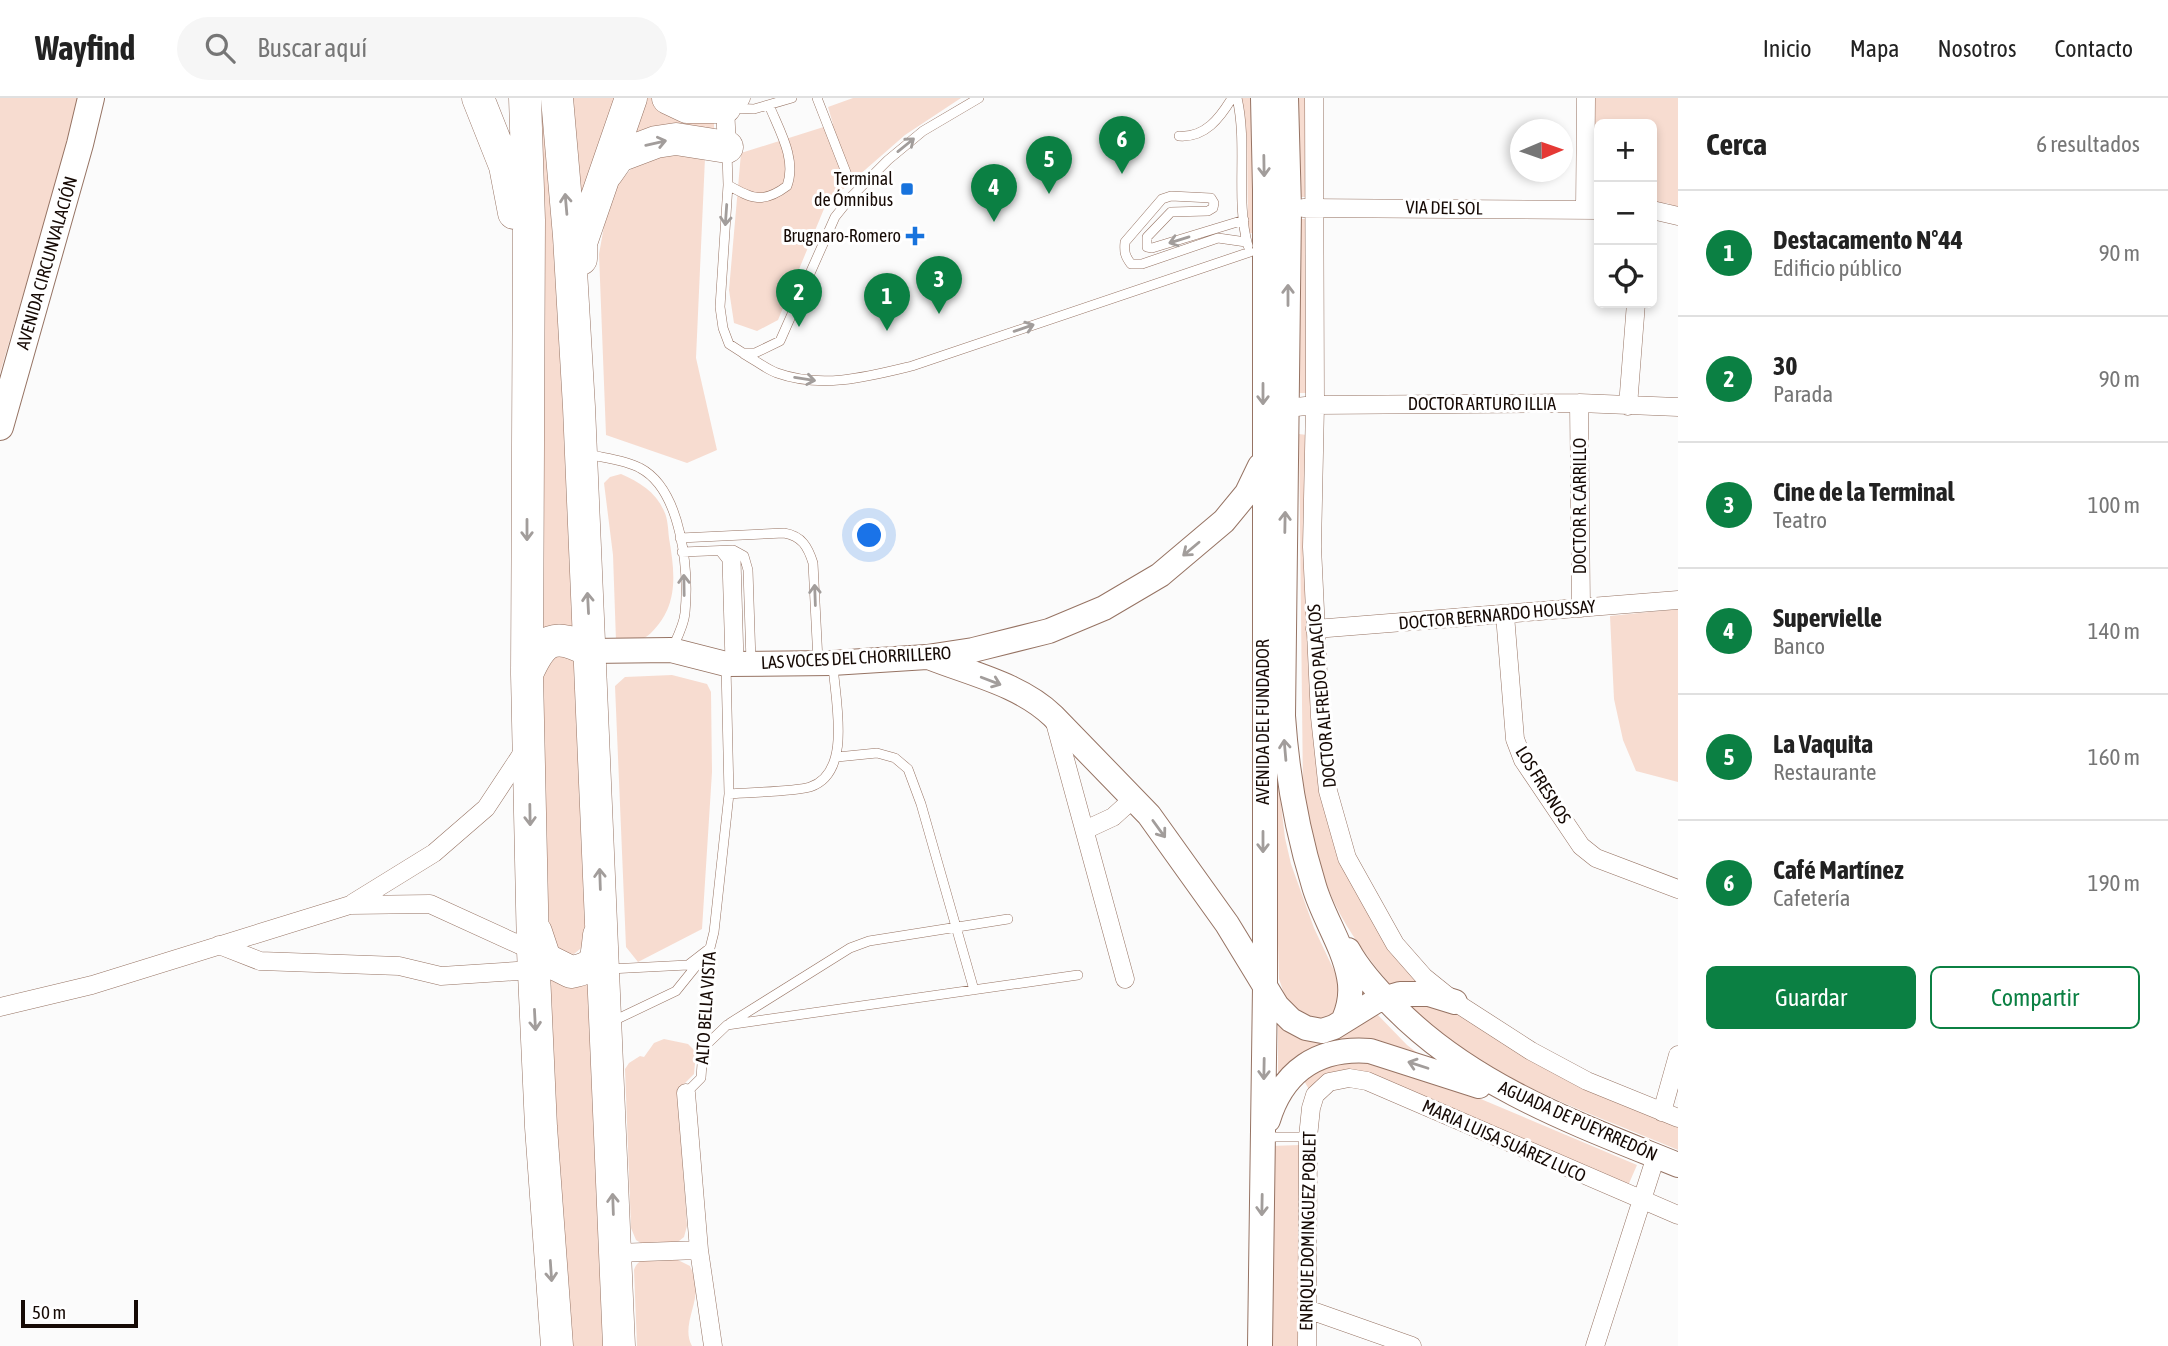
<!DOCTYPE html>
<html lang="es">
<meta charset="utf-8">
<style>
:root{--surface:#fff;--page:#f6f6f6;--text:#222;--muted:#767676;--line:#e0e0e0;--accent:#0b8043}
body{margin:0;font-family:"Asap Condensed",sans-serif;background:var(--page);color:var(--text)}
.controls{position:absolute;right:21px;top:21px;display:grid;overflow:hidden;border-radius:10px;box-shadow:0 4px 10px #0003}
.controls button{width:63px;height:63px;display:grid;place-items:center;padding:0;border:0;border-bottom:2px solid var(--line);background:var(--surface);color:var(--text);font:35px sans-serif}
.compass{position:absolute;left:1510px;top:21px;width:63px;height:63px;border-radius:50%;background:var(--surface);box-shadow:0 4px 10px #0003;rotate:88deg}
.scale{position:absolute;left:21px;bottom:18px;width:117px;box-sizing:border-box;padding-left:7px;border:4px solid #160a05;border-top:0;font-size:19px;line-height:24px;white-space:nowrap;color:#160a05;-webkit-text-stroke:5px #fff;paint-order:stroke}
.you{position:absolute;left:870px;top:438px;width:24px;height:24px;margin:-18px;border:5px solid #fff;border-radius:50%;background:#1a73e8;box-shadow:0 0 0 10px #1a73e833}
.badge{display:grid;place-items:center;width:46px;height:46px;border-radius:50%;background:var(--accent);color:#fff;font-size:23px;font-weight:700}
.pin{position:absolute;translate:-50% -58px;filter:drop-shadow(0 2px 4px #0008)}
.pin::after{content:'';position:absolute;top:37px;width:24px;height:21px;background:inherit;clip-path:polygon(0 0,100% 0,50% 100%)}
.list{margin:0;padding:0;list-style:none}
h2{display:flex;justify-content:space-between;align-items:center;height:91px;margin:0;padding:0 28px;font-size:30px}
h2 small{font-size:23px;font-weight:400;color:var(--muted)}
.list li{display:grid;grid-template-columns:46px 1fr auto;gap:21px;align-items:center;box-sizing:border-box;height:126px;padding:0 28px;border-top:2px solid var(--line)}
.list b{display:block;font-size:26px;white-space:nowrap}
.list p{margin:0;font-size:23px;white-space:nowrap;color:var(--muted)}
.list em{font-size:23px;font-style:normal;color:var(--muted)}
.actions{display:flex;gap:14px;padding:21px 28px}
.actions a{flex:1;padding:16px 0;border:2px solid var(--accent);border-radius:10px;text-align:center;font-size:24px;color:var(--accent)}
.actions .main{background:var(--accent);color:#fff}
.icon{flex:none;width:38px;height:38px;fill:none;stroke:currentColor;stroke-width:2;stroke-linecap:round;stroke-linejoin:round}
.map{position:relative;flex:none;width:1678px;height:1248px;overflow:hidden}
header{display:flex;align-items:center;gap:42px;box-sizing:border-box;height:98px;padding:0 35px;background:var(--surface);border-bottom:2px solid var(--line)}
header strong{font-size:33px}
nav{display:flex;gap:38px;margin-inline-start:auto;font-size:24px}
.search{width:490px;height:63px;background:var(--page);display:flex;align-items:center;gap:18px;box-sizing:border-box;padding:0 24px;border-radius:38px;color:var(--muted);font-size:26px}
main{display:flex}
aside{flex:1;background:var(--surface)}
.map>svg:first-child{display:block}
.green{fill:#f7dcd0}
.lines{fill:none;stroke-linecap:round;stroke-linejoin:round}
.lane-casing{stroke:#967363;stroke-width:10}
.street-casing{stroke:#967363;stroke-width:19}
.secondary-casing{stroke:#967363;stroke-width:26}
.primary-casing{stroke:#967363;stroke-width:28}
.highway-casing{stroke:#967363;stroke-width:33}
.lane{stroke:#fff;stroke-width:9}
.street{stroke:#fff;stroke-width:18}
.secondary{stroke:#fff;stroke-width:24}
.primary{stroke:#fff;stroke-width:26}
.highway{stroke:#fff;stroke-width:32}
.oneway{stroke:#a29d9b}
.poi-dot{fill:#1873dd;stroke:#fff;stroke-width:2.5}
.labels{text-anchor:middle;stroke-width:6;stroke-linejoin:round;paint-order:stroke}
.poi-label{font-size:18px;fill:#160a05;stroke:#fff;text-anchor:end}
.street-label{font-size:18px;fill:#160a05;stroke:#fff}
</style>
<header>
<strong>Wayfind</strong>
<div class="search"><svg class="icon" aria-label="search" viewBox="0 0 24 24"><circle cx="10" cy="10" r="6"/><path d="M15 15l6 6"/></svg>Buscar aquí</div>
<nav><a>Inicio</a><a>Mapa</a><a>Nosotros</a><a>Contacto</a></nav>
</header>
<main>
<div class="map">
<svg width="1678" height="1248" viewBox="0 0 1678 1248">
<rect width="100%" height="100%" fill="#fbfbfb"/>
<path class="green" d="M0,0H81L0,275Z
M532,0H549L582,537L536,542Z
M572,0H622L589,93L581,92Z
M640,0H654L714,22V37L625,48Z
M853,0H961L905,37L826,106L778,222L757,233L734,225L729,192L741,55L833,26L828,9Z
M1241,0H1255L1254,135H1250L1248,130L1247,41Z
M1299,0H1309V99H1299Z
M1594,0H1678V110L1667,105H1652V26H1599V102L1594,96Z
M672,54L705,60L696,260L717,352L687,365L606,337L599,156L610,95L632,70Z
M1299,121H1308L1309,295H1299Z
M1299,336L1307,337L1339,759L1356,795L1387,847L1424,889L1392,890C1371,863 1349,836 1334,804C1318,770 1310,731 1303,694Z
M621,376C639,384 656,394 664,413C668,421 668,431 669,440C675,475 679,508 651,535C641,544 630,546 616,543L613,457L604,385L610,379Z
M1678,511V684L1636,673L1623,642L1614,601L1610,518Z
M550,552L574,556L587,836L586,846L574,856C561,855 555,852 549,842L542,575Z
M672,577L707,586L711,594L712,674L702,831L638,864L626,849L615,588L625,579Z
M1276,665L1285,740L1291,766L1314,830L1340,885L1339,913L1312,926L1287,904L1279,881L1274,701Z
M597,877L611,1248H564L550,881L562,884Z
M1401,901L1446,910L1574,984L1678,1028V1052C1598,1018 1511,989 1441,938C1427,927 1414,913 1401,901Z
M1376,915L1407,947L1433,967L1371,947L1278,986V927L1295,938Z
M664,941L688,946L696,954L694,976L678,992L687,1128L684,1139L674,1147L647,1149L636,1142L631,1130L625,971L629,965L640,958L644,959L654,945Z
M1360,959L1431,980L1637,1067L1627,1090L1372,979L1310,993L1300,976Z
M1300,1047L1299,1248H1268L1270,1048Z
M672,1159L690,1168C693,1175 696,1182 696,1190C696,1210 682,1230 692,1248H637L634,1172C639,1156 657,1160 672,1159Z"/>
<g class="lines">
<g class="lane-casing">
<path id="lane" d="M817,0L849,82
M1237,0C1248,47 1235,102 1248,148
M729,10L754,11L792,0
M1179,38C1205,40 1220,20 1232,0
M727,54L728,87L720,209L723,230L729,246L743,255H755L780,243L835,119L851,99L888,62L923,33L979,0
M728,87C752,101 763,106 787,88C797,61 779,32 769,7
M1244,122L1152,150L1147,149V139L1171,114L1208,113L1213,110L1214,105L1211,100L1171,98L1162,101L1125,144C1124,154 1125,158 1131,166H1142L1218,140L1246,144
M744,256C755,262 766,271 777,275C822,291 867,279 912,268L1250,154
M587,356C604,360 626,362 640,370C682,392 689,473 685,515C684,527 677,540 672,551
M680,440L784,435C802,438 808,449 813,465L818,563
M720,453L727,462L730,564
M728,453L733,455L736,461L739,564
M682,454L733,452L744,458L748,472L751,564
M837,659L877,655L895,660L908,671L921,706L974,892
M729,696C750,694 792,694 810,689C853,675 835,602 833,567
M609,871L688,867L710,850
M611,924L676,893L705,857
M730,925L850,850L869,843L1008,821
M704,949L727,927L1078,877
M686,995L701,980L710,850L714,834L729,696L726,568
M1264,1039H1308"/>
</g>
<g class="street-casing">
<path id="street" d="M1314,0L1315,307L1312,449L1320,619L1328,693L1347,760L1395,846L1424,879L1455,904L1531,953L1587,983L1678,1020
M727,49L725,9L741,0
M1303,110L1599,112
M1585,112L1586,0
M1652,112L1678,118
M1579,305L1581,510
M1628,308L1636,205
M1287,310L1315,307L1579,305L1678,309
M1505,517L1515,641L1523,662L1581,748L1596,760L1678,791
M1315,531L1678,502
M1054,621L1125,881
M1085,732L1113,719L1134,700
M353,805L434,755L486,710L525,651
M219,847L260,863L399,868L441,878L533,872
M0,909L92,887L350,807L430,806L533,853
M686,995L699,1152L713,1248
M1662,1014L1678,957
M616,1155L699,1152
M1307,1211L1412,1248
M1307,1248L1308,1039L1311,1010L1315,997L1329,984L1349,980L1367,983L1678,1117
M1595,1248L1656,1058"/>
</g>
<g class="secondary-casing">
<path id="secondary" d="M1286,0L1289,110L1283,618C1287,676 1297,733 1314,788C1323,819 1343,847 1349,879C1352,894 1350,907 1344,921
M590,553L671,552L726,566L832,565L927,559L973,552L1049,533L1104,510L1160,477L1224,423L1247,395L1260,368
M931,560C972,576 1021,587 1053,618L1149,717L1227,826L1277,908L1291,922L1306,930L1322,933L1334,929L1376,903L1400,896H1429L1455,904
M1348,852C1360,874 1378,893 1395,910C1473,989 1577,1026 1678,1067
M1268,1022C1283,973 1318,949 1370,953L1479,988
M1260,1248L1265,889V92L1263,0"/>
</g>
<g class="primary-casing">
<path id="primary" d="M0,329L80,46L91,0"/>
</g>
<g class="highway-casing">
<path id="highway" d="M478,0L505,68L514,115
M525,0L529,122L527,576L533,853L541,1029L557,1248
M557,0L569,138L579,309L619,1248
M668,0L687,9H725
M607,75L619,58L656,44L676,41L727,49
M581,161V145L631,0
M527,576C543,540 554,534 590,553
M536,834L545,861L571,874C598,869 596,862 599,837"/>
</g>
<use href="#lane" class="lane"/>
<use href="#street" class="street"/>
<use href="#secondary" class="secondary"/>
<use href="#primary" class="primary"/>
<use href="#highway" class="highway"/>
</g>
<defs><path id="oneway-shaft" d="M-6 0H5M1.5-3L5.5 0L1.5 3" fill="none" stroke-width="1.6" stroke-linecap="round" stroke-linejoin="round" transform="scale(1.75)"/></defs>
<g class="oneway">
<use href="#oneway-shaft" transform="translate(656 45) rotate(-13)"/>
<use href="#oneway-shaft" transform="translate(906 47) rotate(-39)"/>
<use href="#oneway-shaft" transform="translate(1264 68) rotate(89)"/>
<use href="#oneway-shaft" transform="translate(566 106) rotate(-95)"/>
<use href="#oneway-shaft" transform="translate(726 117) rotate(94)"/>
<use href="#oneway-shaft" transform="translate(1179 142) rotate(163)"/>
<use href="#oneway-shaft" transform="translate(1288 197) rotate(-90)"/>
<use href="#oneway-shaft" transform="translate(1024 230) rotate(-19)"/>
<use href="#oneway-shaft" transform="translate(805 281) rotate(9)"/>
<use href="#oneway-shaft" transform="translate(1263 296) rotate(90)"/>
<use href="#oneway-shaft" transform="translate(1285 424) rotate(-89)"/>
<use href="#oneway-shaft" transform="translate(527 432) rotate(90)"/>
<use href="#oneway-shaft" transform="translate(1191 451) rotate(140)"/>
<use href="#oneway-shaft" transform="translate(684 487) rotate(-91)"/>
<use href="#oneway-shaft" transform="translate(815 497) rotate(-92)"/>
<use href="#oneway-shaft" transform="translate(588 505) rotate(-93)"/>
<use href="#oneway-shaft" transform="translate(991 583) rotate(21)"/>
<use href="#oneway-shaft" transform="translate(1285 652) rotate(-95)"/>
<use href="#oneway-shaft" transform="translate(530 717) rotate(89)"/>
<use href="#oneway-shaft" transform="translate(1159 731) rotate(54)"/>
<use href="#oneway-shaft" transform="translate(1263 744) rotate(90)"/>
<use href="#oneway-shaft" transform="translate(600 781) rotate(-92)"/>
<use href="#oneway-shaft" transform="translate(535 922) rotate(87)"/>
<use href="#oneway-shaft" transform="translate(1418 967) rotate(-162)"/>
<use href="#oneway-shaft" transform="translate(1264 971) rotate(91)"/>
<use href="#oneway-shaft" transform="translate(613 1106) rotate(-92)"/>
<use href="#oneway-shaft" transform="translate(1262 1107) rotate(91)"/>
<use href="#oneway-shaft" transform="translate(551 1173) rotate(86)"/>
</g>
<g class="poi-dot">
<rect x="900" y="84" width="14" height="14" rx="3.5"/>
<path d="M911.5 127.5h7v7h7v7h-7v7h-7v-7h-7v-7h7z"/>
</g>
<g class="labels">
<g class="poi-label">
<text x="893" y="87">Terminal<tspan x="893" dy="21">de Ómnibus</tspan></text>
<text x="901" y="144">Brugnaro-Romero</text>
</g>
<g class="street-label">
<text transform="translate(1444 110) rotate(1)" y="6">VIA DEL SOL</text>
<text transform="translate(47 165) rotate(-74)" y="6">AVENIDA CIRCUNVALACIÓN</text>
<text x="1482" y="312">DOCTOR ARTURO ILLIA</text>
<text transform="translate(1580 408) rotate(-90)" y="6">DOCTOR R. CARRILLO</text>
<text transform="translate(1497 517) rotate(-5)" y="6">DOCTOR BERNARDO HOUSSAY</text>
<text transform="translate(856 560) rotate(-3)" y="6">LAS VOCES DEL CHORRILLERO</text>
<text transform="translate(1322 598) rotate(-95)" y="6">DOCTOR ALFREDO PALACIOS</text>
<text transform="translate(1263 624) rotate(-90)" y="6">AVENIDA DEL FUNDADOR</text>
<text transform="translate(1543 687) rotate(58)" y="6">LOS FRESNOS</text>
<text transform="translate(706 910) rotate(-86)" y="6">ALTO BELLA VISTA</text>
<text transform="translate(1578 1023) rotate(24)" y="6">AGUADA DE PUEYRREDÓN</text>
<text transform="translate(1504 1043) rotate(24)" y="6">MARIA LUISA SUÁREZ LUCO</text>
<text transform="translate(1308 1133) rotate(-89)" y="6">ENRIQUE DOMINGUEZ POBLET</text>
</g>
</g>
</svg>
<div class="controls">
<button>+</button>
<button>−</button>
<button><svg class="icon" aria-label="locate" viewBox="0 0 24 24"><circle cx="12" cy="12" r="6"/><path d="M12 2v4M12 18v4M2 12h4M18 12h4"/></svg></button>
</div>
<svg class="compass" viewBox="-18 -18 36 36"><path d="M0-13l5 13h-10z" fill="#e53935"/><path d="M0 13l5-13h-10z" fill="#767676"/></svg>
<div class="scale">50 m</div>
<div class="you"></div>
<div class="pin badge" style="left:887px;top:233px">1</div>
<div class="pin badge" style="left:799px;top:229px">2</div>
<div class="pin badge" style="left:939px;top:216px">3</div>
<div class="pin badge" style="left:994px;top:124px">4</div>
<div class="pin badge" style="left:1049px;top:96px">5</div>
<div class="pin badge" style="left:1122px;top:76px">6</div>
</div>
<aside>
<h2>Cerca<small>6 resultados</small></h2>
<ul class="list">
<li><span class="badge">1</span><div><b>Destacamento N°44</b><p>Edificio público</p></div><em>90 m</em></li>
<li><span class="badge">2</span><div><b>30</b><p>Parada</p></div><em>90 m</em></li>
<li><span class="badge">3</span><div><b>Cine de la Terminal</b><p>Teatro</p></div><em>100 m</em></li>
<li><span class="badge">4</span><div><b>Supervielle</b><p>Banco</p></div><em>140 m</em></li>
<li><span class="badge">5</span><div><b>La Vaquita</b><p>Restaurante</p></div><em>160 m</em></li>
<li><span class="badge">6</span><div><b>Café Martínez</b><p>Cafetería</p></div><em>190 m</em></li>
</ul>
<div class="actions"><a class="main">Guardar</a><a>Compartir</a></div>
</aside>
</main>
